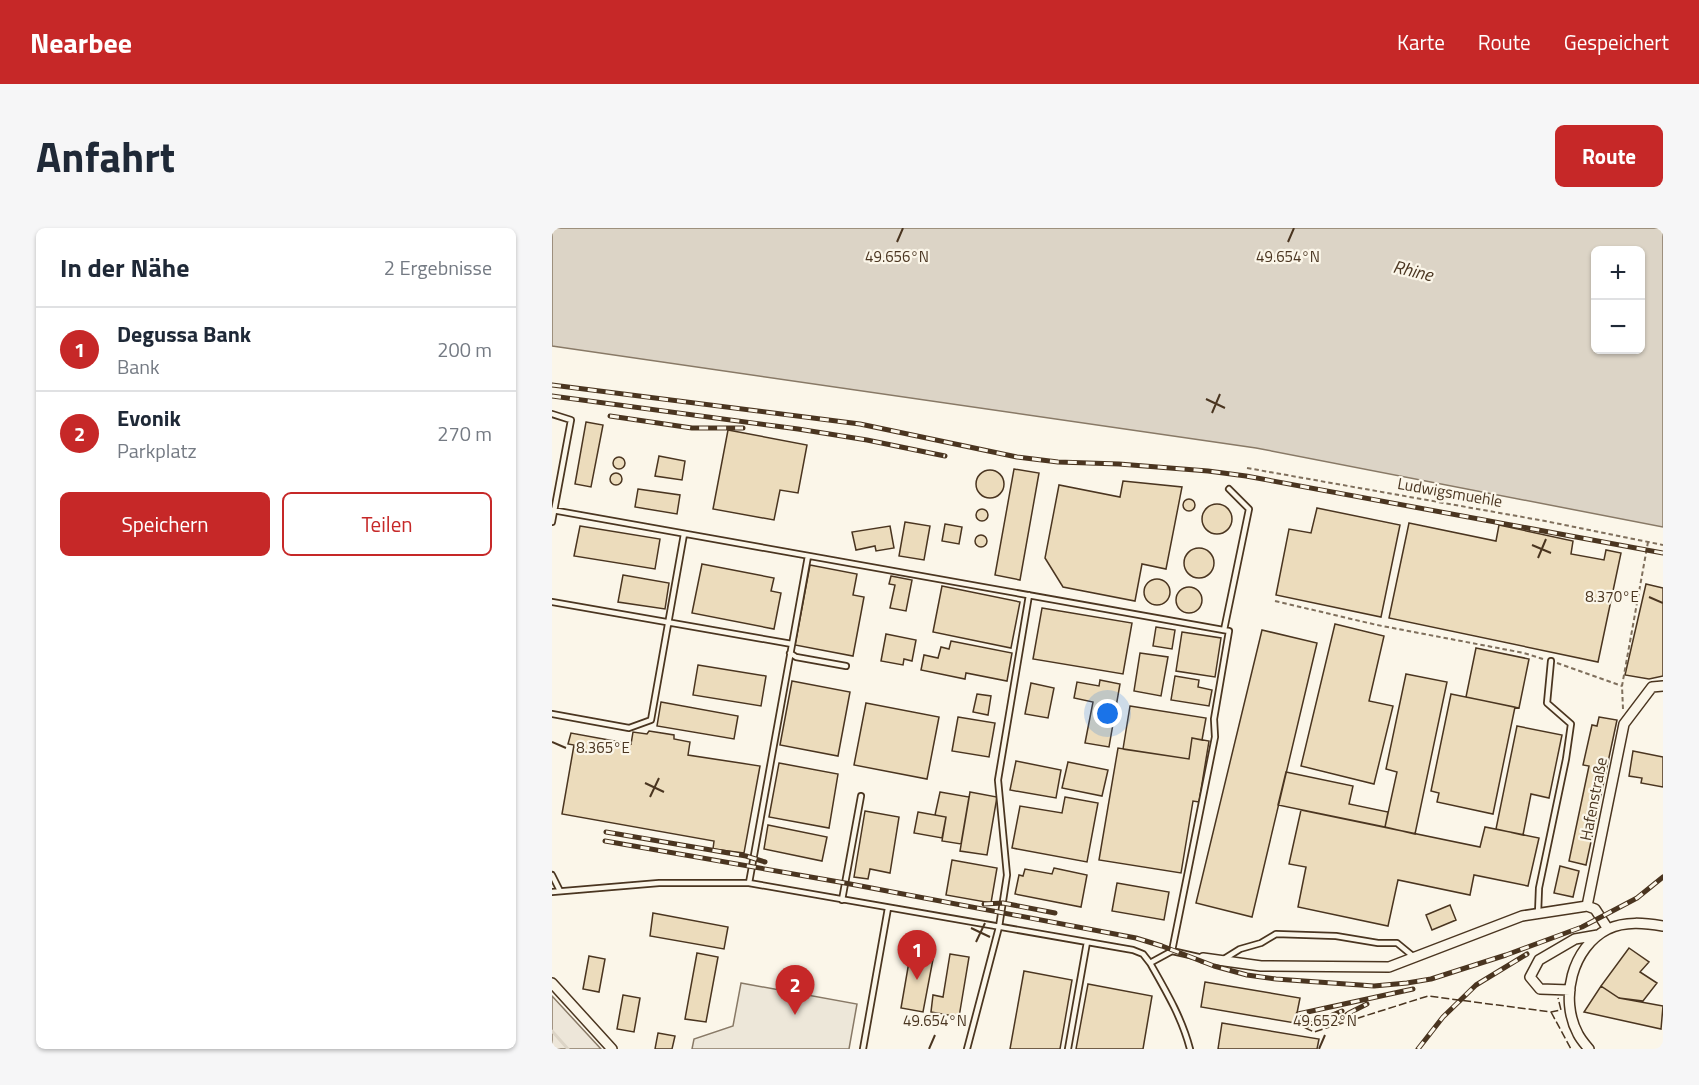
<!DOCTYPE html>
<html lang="de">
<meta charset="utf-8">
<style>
:root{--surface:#fff;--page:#f6f6f7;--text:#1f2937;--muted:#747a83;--line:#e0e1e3;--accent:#c62828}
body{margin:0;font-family:"Titillium Web",sans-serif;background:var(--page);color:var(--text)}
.controls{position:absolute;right:18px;top:18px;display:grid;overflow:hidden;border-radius:9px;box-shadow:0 2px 4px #0004}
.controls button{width:54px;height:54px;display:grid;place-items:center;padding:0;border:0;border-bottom:2px solid var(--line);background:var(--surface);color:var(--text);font:30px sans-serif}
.you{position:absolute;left:556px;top:486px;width:21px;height:21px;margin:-15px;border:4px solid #fff;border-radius:50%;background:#1a73e8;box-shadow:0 0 0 9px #1a73e833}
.badge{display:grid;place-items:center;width:39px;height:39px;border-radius:50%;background:var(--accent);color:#fff;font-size:20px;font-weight:700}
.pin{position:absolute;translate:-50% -50px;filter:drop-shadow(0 2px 3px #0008)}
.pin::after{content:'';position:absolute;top:32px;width:21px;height:18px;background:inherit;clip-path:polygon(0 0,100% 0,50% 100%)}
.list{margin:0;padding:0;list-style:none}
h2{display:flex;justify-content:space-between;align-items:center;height:78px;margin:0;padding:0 24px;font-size:26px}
h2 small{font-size:20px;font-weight:400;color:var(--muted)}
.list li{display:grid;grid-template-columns:39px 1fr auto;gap:18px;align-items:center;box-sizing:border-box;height:84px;padding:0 24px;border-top:2px solid var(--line)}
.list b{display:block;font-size:22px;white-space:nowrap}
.list p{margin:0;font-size:20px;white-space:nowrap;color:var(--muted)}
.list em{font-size:20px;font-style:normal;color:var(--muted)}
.actions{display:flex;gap:12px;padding:18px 24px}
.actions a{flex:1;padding:14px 0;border:2px solid var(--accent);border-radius:9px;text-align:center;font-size:21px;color:var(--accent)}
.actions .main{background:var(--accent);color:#fff}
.map{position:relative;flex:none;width:1111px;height:821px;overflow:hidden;border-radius:9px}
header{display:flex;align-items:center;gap:36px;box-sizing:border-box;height:84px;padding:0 30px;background:var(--accent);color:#fff}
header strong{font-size:28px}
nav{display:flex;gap:33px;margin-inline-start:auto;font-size:21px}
.intro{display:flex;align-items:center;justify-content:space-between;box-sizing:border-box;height:144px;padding:0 36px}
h1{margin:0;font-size:42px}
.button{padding:15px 27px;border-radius:9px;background:var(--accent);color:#fff;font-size:21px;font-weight:700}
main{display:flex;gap:36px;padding:0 36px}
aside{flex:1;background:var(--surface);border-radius:9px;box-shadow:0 2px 4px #0004}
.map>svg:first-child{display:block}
.green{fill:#ede6d9;stroke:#887966;stroke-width:1.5}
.parking{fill:#ede7d9;stroke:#887966;stroke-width:1.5}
.water{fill:#dcd4c6;stroke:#887966;stroke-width:1.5;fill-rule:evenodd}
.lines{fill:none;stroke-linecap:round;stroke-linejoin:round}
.stream{stroke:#dcd4c6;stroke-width:3}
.building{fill:#ecdcbc;stroke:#4a3520;stroke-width:1.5}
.service-casing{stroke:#4a3520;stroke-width:8}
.minor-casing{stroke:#4a3520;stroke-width:12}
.path{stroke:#7f6f5c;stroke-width:2;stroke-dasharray:4.5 3;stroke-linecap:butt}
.service{stroke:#fbf6e9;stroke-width:4.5}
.minor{stroke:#fbf6e9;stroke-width:9}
.rail-casing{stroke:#4a3520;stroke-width:5}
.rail{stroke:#fbf6e9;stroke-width:3;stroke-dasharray:9;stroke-linecap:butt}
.fence{stroke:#4a3520;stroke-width:1.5;stroke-dasharray:8 3;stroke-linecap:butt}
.ticks{fill:none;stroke:#4a3520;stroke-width:2}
.labels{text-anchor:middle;stroke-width:4.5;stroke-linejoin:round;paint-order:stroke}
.street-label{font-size:16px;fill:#4a3520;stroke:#fbf6e9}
.water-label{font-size:18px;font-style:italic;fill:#4a3520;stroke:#fbf6e9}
.ticks-label{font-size:15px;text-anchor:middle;fill:#4a3520;stroke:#fbf6e9;stroke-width:4.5;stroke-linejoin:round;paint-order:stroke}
</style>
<header>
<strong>Nearbee</strong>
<nav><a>Karte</a><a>Route</a><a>Gespeichert</a></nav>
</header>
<div class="intro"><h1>Anfahrt</h1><a class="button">Route</a></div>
<main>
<aside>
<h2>In der Nähe<small>2 Ergebnisse</small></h2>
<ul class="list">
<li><span class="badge">1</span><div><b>Degussa Bank</b><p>Bank</p></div><em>200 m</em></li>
<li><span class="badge">2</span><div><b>Evonik</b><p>Parkplatz</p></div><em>270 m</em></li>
</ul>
<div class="actions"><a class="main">Speichern</a><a>Teilen</a></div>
</aside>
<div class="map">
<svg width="1111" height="821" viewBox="0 0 1111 821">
<rect width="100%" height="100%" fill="#fbf6e9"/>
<path class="green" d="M0,768L49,821H0Z"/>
<path class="parking" d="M189,755L305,776L297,821H140L142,811L181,798Z"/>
<path class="water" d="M0,0H1111V299L704,220L0,118ZM1044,22H1088V122H1044Z"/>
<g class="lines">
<path class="stream" d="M0,803L16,821"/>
</g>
<path class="building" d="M34,194L51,197L39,259L23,256Z
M176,202L255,217L246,265L228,262L222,292L161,281Z
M107,228L133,233L130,252L103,248Z
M61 235a6 6 0 1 1 12 0a6 6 0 1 1-12 0Z
M462,241L487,245L468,352L443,347Z
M424 256a14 14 0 1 1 28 0a14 14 0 1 1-28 0Z
M58 251a6 6 0 1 1 12 0a6 6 0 1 1-12 0Z
M571,253L630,259L614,341L590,336L583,373L511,359L493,330L507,257L568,269Z
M86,261L128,267L125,286L83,279Z
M631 277a6 6 0 1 1 12 0a6 6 0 1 1-12 0Z
M650 291a15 15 0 1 1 30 0a15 15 0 1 1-30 0Z
M765,280L848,297L829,389L724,367L737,301L759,305Z
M424 287a6 6 0 1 1 12 0a6 6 0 1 1-12 0Z
M353,294L378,298L372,332L347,328Z
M857,295L944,313L947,297L1021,313L1019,326L1052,332L1054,322L1069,325L1046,434L837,390Z
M393,296L410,299L407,316L390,313Z
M28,298L108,311L103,341L22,328Z
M338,298L342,320L324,323L323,318L304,322L300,304Z
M423 313a6 6 0 1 1 12 0a6 6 0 1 1-12 0Z
M632 335a15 15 0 1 1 30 0a15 15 0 1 1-30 0Z
M150,336L222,350L219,363L229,365L222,401L140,385Z
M258,337L305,346L301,367L312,369L301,428L243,417Z
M71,347L117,355L113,381L66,374Z
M339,348L360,352L354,383L338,380L343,357L337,356Z
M592 364a13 13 0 1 1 26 0a13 13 0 1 1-26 0Z
M1094,356L1111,360V448L1097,451L1073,447Z
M390,358L468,374L459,420L381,404Z
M624 372a13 13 0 1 1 26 0a13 13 0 1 1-26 0Z
M490,380L580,395L571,446L481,431Z
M783,396L832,408L817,473L841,478L822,556L749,538Z
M604,399L623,402L620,421L601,418Z
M710,402L765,415L700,689L644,675Z
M630,404L669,410L663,449L624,443Z
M334,406L364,412L360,433L352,431L351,437L329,433Z
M399,413L460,425L455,453L414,445L413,451L369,442L372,427L386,430L389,419L397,421Z
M924,420L977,431L967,480L914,469Z
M588,425L616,429L609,468L582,463Z
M146,437L214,448L209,478L141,467Z
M854,446L895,454L863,606L833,599L845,544L834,541Z
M623,448L647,452L646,459L660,462L657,478L619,472Z
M548,452L568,456L557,519L533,515L541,474L522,470L525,454L547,458Z
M240,453L298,464L286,528L228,517Z
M479,455L502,460L496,490L473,486Z
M425,466L439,468L436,487L421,484Z
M899,466L963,479L941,586L885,574L887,565L879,563Z
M109,474L186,488L182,511L105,498Z
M314,475L387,489L375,551L302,537Z
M578,478L654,490L650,512L640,510L637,531L571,521Z
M406,489L443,495L437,529L400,523Z
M1047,489L1065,492L1034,637L1017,633L1037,538L1031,537L1040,497L1045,498Z
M965,498L1010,507L997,570L979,566L971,607L944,601Z
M97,503L122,507V511L138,514L136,527L208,538L192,625L161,621L162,613L10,586L22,517L16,516L19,505L79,516L81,504L95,506Z
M640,510L657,513L647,574L641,573L629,645L547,632L566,520L637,531Z
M1081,523L1111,529V559L1089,555L1090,550L1077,548Z
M464,533L509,542L504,570L458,562Z
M516,534L556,542L550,568L510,560Z
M227,535L286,546L277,600L217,589Z
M734,544L801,558L797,576L836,584L833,599L726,577Z
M388,564L417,569L409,616L390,613L394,589L383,587Z
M418,564L445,569L435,627L408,623Z
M513,569L546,575L535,634L460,620L468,578L510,585Z
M749,582L928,619L933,599L987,610L976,658L922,647L918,667L846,652L836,698L746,679L754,639L737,636Z
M313,583L347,589L338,645L318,641L316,651L302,649Z
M366,584L394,589L390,610L362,605Z
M216,597L275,609L270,633L212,621Z
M400,632L445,640L439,675L394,667Z
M1008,638L1027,643L1021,669L1002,665Z
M502,640L535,647L529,679L463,666L467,647L471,648L473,641L500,646Z
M565,655L617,664L612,692L560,683Z
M898,677L904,692L880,702L874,687Z
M101,685L176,699L172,721L98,708Z
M1077,720L1097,734L1088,744L1105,755L1091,773L1067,770L1049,758Z
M359,722L382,726L371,784L349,780Z
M145,725L166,729L154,794L133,791Z
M398,726L417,729L407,789L379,784L381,767L391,769Z
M37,728L53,731L47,764L31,761Z
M472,743L520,752L508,821H458Z
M653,754L748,770L743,795L649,779Z
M536,756L600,768L591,821H524Z
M1049,758L1067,770L1111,778L1109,801L1032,784Z
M71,767L88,770L82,804L65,801Z
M670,795L767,811L765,821H666Z
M106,805L123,808L120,821H103Z"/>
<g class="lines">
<g class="service-casing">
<path id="service" d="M0,186L19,192L0,294
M0,282L677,403L662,491L663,509L620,723L651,730
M0,374L240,416
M672,402L697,281L677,261
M238,425L244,429L294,438
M0,486L77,500L99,492L132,306
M0,647L8,663
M197,655L256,328
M0,664L107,655H197L581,722L591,726L598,735L620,723
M290,672L309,568
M986,686L987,660L1014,531L1019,496L995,475L999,433
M672,731L688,721L709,715L724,706L784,708L826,715H845L862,729
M598,735C614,763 630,790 638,821
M311,821L336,680
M415,821L447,699L455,647L446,552L477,367
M516,821L535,714"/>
</g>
<g class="minor-casing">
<path id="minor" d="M1056,701L1043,681L1035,678L1072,496L1100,459L1111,458
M651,730L709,738L837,739L970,688L1035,678
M0,755L60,821
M1018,762L988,761L978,749L987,732L1023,711L1046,707
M1037,821C1033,816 1029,812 1026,806C1007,771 1020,719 1056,701C1073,693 1093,695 1111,698"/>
</g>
<path class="path" d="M695,240L993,293L1111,317
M723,373L825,397L972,425L991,431
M1005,435L1070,458
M1071,481L1070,458L1096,314"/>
<use href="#service" class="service"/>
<use href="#minor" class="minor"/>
<g class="rail-casing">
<path id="rail" d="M0,157L308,196L465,229L506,234L567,236L656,243L694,248L1111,325
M0,168L246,201L315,212L393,228
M58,188L140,200H191
M54,604L194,628L213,634
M53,613L293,655L584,710L610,718L662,738L695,747L724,751L822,758L855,755L879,751L954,727L1030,699L1085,670L1111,649
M432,676L451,675L503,685
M746,786L861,761
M781,796L797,785L815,776
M754,798L790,783
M866,821L891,789L924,757L975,726"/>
</g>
<use href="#rail" class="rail"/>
<path class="fence" d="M999,784L1019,821
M743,795L762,804L876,768L999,784L1009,782L1006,770"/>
</g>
<path class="ticks" d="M345,14L351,0M736,14L742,0M654,171L673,180M660,185L668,166M980,317L999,325M986,330L994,311M1097,369L1111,375M0,514L14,520M93,555L112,564M98,569L107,550M419,700L438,709M424,714L433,695M377,821L383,807M767,821L773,807"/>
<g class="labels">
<g class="street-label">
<text transform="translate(898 264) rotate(10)" y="6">Ludwigsmuehle</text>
<text transform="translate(1041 571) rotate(-79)" y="6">Hafenstraße</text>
</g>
<g class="water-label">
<text transform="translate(861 43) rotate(13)" y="6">Rhine</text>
</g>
</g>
<g class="ticks-label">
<text x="345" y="34">49.656°N</text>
<text x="736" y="34">49.654°N</text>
<text x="1060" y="374">8.370°E</text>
<text x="51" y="525">8.365°E</text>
<text x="383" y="798">49.654°N</text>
<text x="773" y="798">49.652°N</text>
</g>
</svg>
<div class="controls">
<button>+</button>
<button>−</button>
</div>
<div class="you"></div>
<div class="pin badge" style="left:365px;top:752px">1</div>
<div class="pin badge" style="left:243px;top:787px">2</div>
</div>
</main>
